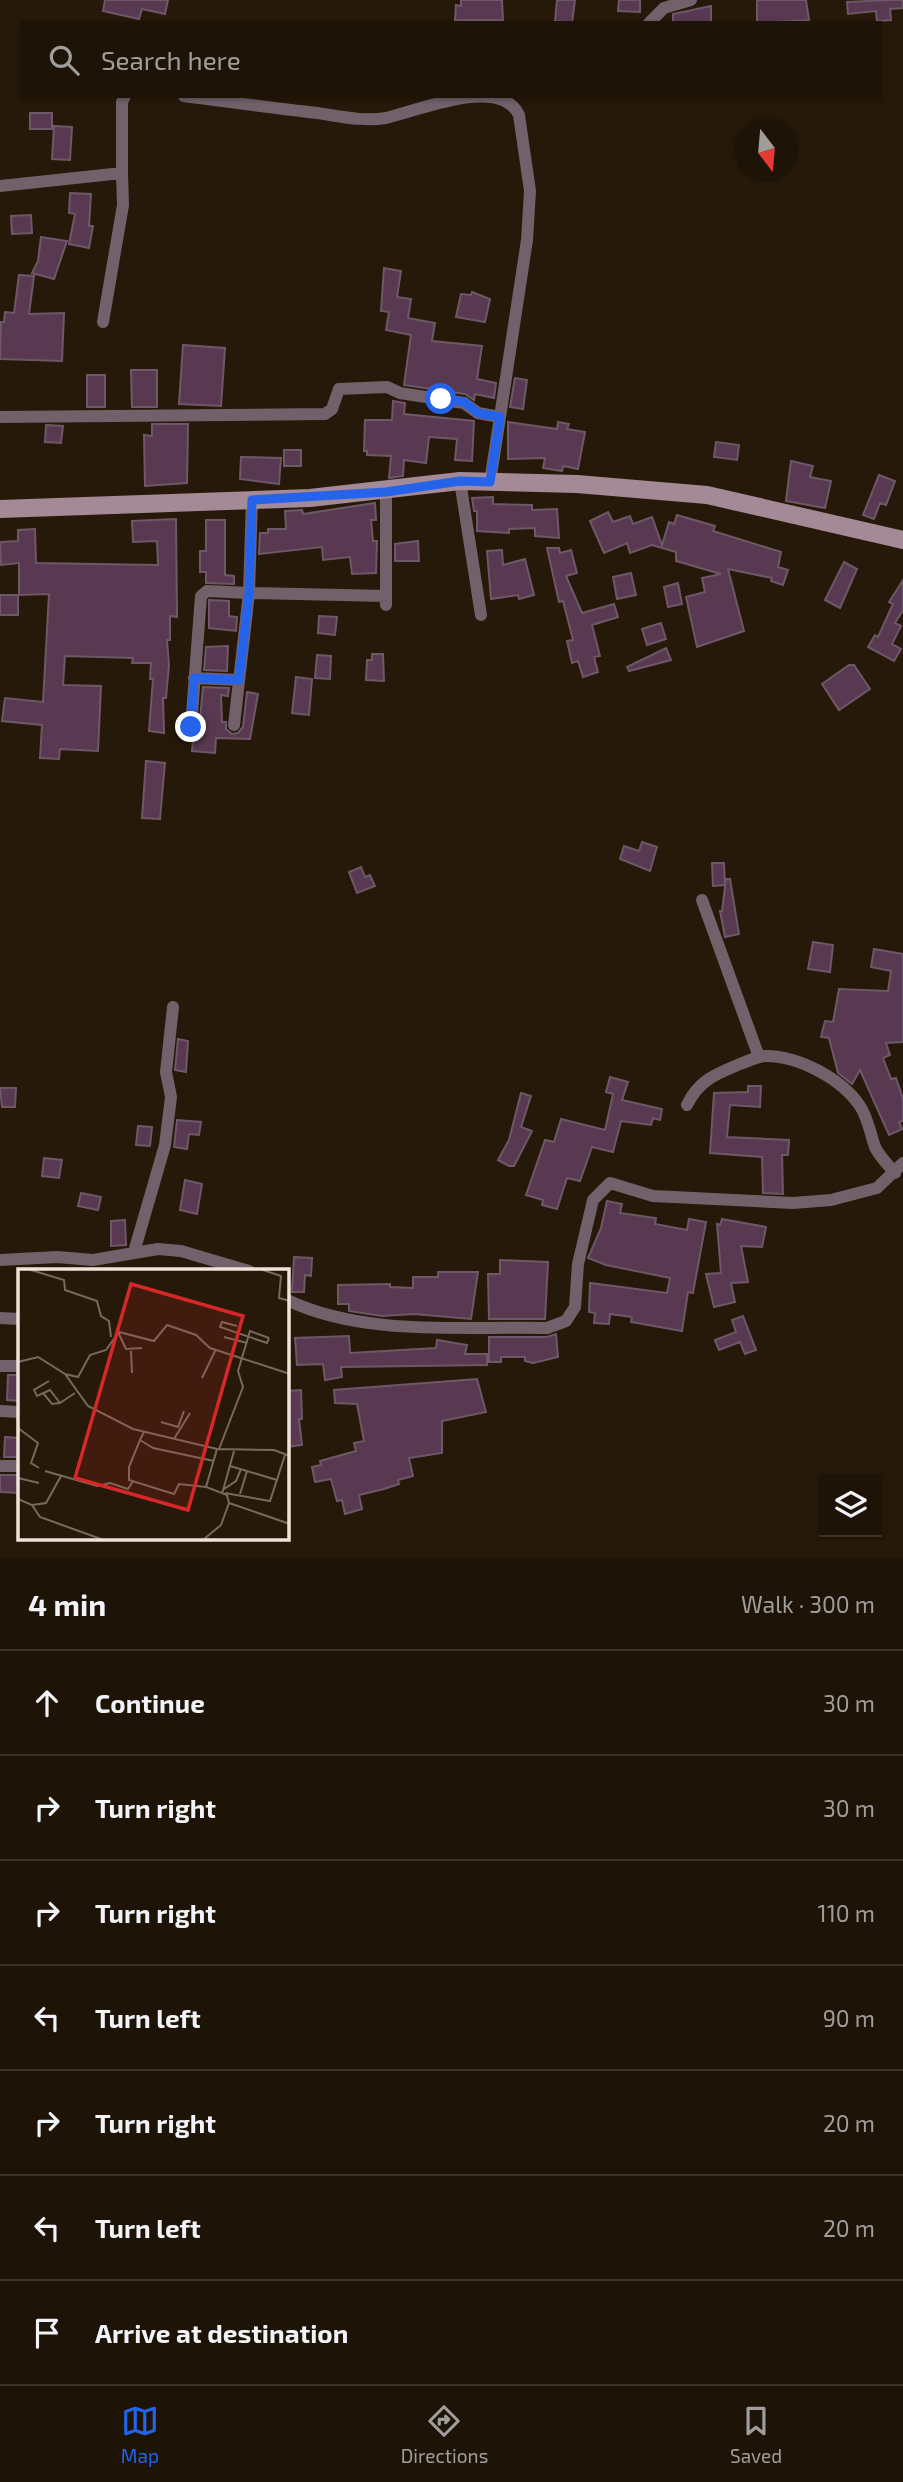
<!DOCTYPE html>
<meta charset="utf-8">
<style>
:root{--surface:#1d1307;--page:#2a2015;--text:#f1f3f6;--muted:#a09e9b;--line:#3b3228;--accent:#2563eb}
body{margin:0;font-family:"Exo 2",sans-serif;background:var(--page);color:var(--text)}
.controls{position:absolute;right:21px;bottom:21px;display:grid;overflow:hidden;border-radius:0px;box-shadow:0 2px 5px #0004}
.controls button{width:63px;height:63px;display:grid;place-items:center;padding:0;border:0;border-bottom:2px solid var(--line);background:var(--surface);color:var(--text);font:35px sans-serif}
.compass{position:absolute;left:735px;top:119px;width:63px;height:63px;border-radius:50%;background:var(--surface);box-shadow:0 2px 5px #0004;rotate:164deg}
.stop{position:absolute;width:21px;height:21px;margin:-16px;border:5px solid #2563eb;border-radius:50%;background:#fff}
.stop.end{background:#2563eb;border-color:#fff;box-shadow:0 2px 7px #0008}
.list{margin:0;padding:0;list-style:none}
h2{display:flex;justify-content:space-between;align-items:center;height:91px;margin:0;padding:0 28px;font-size:30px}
h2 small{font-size:23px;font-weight:400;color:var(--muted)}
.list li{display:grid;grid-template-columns:46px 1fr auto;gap:21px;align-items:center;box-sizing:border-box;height:105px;padding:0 28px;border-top:2px solid var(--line)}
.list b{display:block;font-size:26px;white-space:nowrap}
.list em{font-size:23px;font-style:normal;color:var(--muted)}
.icon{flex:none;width:38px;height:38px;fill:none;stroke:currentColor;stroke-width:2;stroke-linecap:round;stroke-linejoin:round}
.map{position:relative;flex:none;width:903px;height:1558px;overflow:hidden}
.search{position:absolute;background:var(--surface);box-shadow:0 2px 5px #0004;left:21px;right:21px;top:21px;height:77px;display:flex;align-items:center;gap:18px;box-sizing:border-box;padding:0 24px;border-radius:0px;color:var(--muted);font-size:26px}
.sheet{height:826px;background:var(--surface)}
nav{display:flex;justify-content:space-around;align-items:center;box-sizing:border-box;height:98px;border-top:2px solid var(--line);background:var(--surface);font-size:19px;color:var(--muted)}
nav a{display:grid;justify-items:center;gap:4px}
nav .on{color:var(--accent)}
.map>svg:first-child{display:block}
.building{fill:#583951;stroke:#6d5867;stroke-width:2}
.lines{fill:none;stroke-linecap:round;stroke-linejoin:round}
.street{stroke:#72616a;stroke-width:12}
.secondary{stroke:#a48997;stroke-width:18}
.route{stroke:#2563eb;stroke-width:9}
.inset-road{fill:none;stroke:#776a5d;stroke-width:2}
.view{fill:#d62828;fill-opacity:0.15;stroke:#d62828;stroke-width:3.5}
.inset-edge{fill:none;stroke:#efe4da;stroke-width:3.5}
</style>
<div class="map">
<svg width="903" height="1558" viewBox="0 0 903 1558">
<rect width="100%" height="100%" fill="#271909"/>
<path class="building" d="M105,0H168L165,14L142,9L139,19L103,11Z
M461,0H502L503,20H455L456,5L461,6Z
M557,0H575L572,23L555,21Z
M619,0H640V12L618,11Z
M757,0H806L809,20L757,23Z
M889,0H903V8L890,9L891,20L877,21L876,11L848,14L847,2Z
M711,6V23H673V14Z
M30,113H52V129H30Z
M54,126L72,127L70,160L52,159Z
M70,193L91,194L89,226H93L89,248L69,244L75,214L69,213Z
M31,215L32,233L12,234L11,216Z
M41,237L67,241L54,279L32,273L38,261Z
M384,268L401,271L397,297L411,299L408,318L435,323L432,341L482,346L477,379L496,383L494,398L475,394L474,400L465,394L404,385L411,335L386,330L389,312L381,311Z
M19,275L34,276L29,314L64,313L62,361L0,359L1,322H4L5,312L14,313Z
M472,292L490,299L485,322L456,317L461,294L471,295Z
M183,345L225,348L221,406L179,404Z
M131,370H157V407H132Z
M87,375H105V407H87Z
M515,378L527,380L523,409L510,407Z
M393,401L405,403L404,414L474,421L472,461L455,460L457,439L429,437L426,463L404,460L403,476L389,478L391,456L367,455V451H364L365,420H392Z
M508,422L557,429L558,422L569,424L567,429L585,432L578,469L563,466L562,471L543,468L545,458L508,459Z
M152,424H188L187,483L145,486L144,435L152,436Z
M46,425L63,426L61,443L45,442Z
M716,442L739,445L737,460L714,457Z
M284,450H301V466H284Z
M241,457L281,458L279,484L240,479Z
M791,461L813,466L810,477L831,481L825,508L786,501Z
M879,475L895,481L886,505L880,503L874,519L863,515Z
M493,497V504L532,505V510L557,509L559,538L535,536V528L509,529V533L477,531V511H474L472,498Z
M375,503L376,520H371L373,541H377L376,573L352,574L350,557L323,560L322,547L259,554L260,533H268V529H286L285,511L302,510L303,514Z
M608,512L613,522L630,516L633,524L652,517L662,545L669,522L674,524L677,515L715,526L713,531L781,552L778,567L788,570L783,585L771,581L772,578L728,569L744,631L697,647L686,597L705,592L702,578L721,574L676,561V552L652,545L630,553L627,543L604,553L590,521Z
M176,519L177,617L170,616V640H167L169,665L166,698H163L164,733L149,731L153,679H150L151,663H132L133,658L65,656L63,685L101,686L98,751L60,749L59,759L40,758L42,725L2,721L5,698L43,702L49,594L19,595V563L1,565L0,542L18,541V530L35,529L36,563L158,565L157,541L133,542L132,521Z
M206,520H225V575L234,576V584L206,583V572H200V551H206Z
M418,541L419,561H395V544Z
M547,548H559L560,553L571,550L577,573L566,576L582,613L614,604L618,617L592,625L600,656L594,657L598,672L583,677L578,661L572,663L567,641L573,640L563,601L559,602Z
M502,550L503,565L525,559L534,595L519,599L518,595L491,599L487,551Z
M844,562L857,569L840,608L825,600Z
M631,573L636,595L617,599L613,577Z
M903,580V610L895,623L901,626L892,644L901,649L894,661L868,647L875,635L878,637L893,604L889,602Z
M678,583L682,604L668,607L664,587Z
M0,595H18V615H0Z
M209,600L229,601V616L237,617L236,631L209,628Z
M319,616L337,617L335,635L318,633Z
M661,623L666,639L647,645L642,629Z
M228,646L227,671L204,670L206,647Z
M666,648L671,660L629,671L627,667Z
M372,654H383L384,681L366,680L367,660H372Z
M317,655L331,656L330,679L315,678Z
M849,665H854L870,689L839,710L822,684Z
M296,677L312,679L309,715L292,713Z
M203,687L229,688L228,696L221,695L222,722H226V729L232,734L238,733L243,727L247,692L258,694L250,739L216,738L215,753L192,751L193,740H198Z
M146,761L165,763L160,819L142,818Z
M642,842L657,847L650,871L620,859L624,846L639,851Z
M712,863H724L725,885L713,886Z
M361,867L365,877L370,875L375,886L357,893L349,872Z
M726,879H730L739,934L725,937L720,911H722Z
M813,942L833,945L830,972L808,969Z
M874,949L903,954V1042L886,1043L890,1055L883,1058L891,1079L896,1078L903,1099V1121L899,1122L902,1129L889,1135L860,1070L852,1084L838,1073L829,1038L821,1037L825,1021L833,1022L839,989L888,991L891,971L871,967Z
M178,1039L188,1041L186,1072L175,1070Z
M610,1077L628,1082L622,1100L662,1109L660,1120L653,1118L651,1125L621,1121L613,1152L592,1147L580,1181L567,1178L557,1209L542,1205L543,1200L526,1195L545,1140L554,1142L561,1119L605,1130L613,1094L606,1092Z
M748,1086H761L760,1107L730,1105L727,1137L789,1140L788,1155H782L783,1194L763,1193L762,1157L710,1153L714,1093L748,1092Z
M0,1088H16L15,1107H2Z
M521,1093L531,1096L521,1127L532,1131L514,1166H509L498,1160L509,1140Z
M177,1120L201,1122L199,1135L189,1134L187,1149L174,1147Z
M138,1126L152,1127L150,1146L136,1145Z
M44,1158L62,1160L59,1178L42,1176Z
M185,1180L202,1184L197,1214L180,1210Z
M81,1193L101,1197L98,1210L78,1206Z
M607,1201L622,1204L620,1213L656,1218L655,1224L687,1230L689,1219L706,1222L693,1293L688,1292L682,1331L631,1322L632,1317L610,1314L609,1324L594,1323L595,1313L589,1312L590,1283L667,1293L670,1278L606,1265L588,1258L601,1228Z
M722,1219L766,1227L762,1247L741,1246L748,1282L731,1283L735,1302L714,1307L706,1274L721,1273L717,1224L720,1225Z
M125,1220L126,1245L111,1246V1221Z
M294,1257L312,1258L311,1276L305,1275L304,1292H292Z
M500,1260L548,1262L545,1319H489L488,1274H500Z
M438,1272H478L471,1319L414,1314L382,1316L349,1311V1304H338V1285L390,1284V1287L413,1288V1277H438Z
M743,1316L756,1350L745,1354L740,1342L719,1350L715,1340L736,1332L732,1320Z
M556,1334L558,1357L533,1363L525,1361V1357H501V1362H489V1337H547Z
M349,1336L350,1353L436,1348L437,1340L467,1345L465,1354H487V1365L341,1367L342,1377L325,1380L323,1364L297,1365L295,1338Z
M8,1375H19V1401L7,1400Z
M477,1379L486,1412L442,1421V1453L409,1458L413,1476L398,1480L399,1484L384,1489L359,1495L362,1509L345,1514L342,1500L337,1501L331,1479L315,1482L312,1467L321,1465L320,1461L356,1451L354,1443L364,1441L357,1404L335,1403L334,1390Z
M301,1390L302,1419H299L302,1445L287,1447V1391Z
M5,1437L18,1438L17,1457H4Z
M0,1475H19V1493L0,1492Z"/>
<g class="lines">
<path class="street" d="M649,23L664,8L691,0
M184,96C229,102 273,108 317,113C339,116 363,122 386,118C418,111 500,75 519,115L530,191L527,240L500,417
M0,186L122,173V102L125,96
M103,322L123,205L122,173
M0,417L325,414L332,409L339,389L387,387L400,393L464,403L478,413L500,417L490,482
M460,481L481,615
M386,605V492
M194,678L239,680
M234,725L249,593L386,596
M191,727L201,596L207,591L249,593L252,500
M702,900L759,1057
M687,1105C699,1080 716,1074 740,1064C749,1061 757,1056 766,1056C799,1056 842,1079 860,1106C868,1118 870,1133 875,1147C879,1156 888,1165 895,1173
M134,1252L165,1145L171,1097L166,1072L173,1007
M0,1260L57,1257L93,1260L158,1249L181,1251L249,1271
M287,1300C365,1337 463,1326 547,1328L566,1321L575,1307L578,1264L593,1200L610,1183L653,1196L793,1203L831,1200L877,1188L903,1163
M0,1318L19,1319
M0,1366H19
M0,1411L19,1412
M0,1466H19"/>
<path class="secondary" d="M0,509L310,498L460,481L577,484L707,495L903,540"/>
</g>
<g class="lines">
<path class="route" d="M191,727L194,678L239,680L249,593L252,500L386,492L460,481L490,482L500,417L478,413L464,402L441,399"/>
</g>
<g transform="translate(18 1269)">
<rect width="271" height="271" fill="#271909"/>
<path class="inset-road" d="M13,1L46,11L47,21L79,32L83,47L91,52L93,68M245,1L263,7L261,29L272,32M219,57L204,53L202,58L249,74L251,69M100,63L108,80L124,79M206,68L229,74M113,82L114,104M0,93L20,88L47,105L70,137L115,160L199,180L256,181L272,187M47,105L60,108L72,86L88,81L101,63L136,72L149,56L178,66L192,79L272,105M184,109L198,80M31,112L16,121L19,127L32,121L42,134L57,124M25,124L34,135L42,134M143,153L160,158L166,142M0,159L20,174L13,194L21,199M126,163L122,171L135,179L196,192M156,170L172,144M122,171L111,198V211L156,225L161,215L188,218M201,180L225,118L220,102L232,62L251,69M212,197L259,211M27,202L79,217L92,214L110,220L115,212M0,209L21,214M206,220L218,212L223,200M207,224L252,232L267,186M204,225L216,182M222,225L229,202M0,230L14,236L22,248L83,270M211,234L272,255M14,236L28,234L43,207M186,270L203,256L211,234L209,226L188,218L199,180"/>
<path class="view" d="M113,15L225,47L170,241L57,209Z"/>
<rect width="271" height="271" class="inset-edge"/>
</g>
</svg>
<div class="controls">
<button><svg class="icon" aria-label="layers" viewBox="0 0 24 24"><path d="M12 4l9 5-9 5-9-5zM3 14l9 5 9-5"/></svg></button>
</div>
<svg class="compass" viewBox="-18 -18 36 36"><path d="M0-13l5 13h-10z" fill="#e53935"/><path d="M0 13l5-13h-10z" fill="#a09e9b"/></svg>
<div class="stop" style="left:441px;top:399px"></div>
<div class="stop end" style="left:191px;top:727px"></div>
<div class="search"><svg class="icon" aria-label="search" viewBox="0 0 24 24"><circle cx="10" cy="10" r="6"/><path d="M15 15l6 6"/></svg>Search here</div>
</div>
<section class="sheet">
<h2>4 min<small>Walk · 300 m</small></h2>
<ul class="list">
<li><svg class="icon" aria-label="ahead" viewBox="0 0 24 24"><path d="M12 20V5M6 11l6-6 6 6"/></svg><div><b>Continue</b></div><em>30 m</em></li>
<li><svg class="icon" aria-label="right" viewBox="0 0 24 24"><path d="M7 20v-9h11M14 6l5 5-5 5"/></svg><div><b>Turn right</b></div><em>30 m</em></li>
<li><svg class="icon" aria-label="right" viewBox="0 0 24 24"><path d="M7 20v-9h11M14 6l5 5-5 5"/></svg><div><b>Turn right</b></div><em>110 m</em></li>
<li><svg class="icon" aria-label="left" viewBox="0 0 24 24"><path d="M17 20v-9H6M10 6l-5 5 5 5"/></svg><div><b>Turn left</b></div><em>90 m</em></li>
<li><svg class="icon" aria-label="right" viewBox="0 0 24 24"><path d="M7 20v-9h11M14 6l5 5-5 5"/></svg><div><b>Turn right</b></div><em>20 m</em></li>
<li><svg class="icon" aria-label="left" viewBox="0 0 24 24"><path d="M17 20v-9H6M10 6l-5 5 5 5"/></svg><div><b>Turn left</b></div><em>20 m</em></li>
<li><svg class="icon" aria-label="arrive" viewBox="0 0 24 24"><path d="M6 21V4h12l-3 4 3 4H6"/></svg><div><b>Arrive at destination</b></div></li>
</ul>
</section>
<nav>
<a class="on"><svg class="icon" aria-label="map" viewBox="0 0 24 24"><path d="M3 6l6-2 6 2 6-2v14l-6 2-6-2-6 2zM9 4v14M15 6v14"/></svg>Map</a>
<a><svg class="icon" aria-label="directions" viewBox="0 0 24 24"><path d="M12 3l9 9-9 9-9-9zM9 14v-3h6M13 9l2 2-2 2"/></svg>Directions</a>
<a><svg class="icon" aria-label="saved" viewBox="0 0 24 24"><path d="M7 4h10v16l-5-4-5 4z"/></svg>Saved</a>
</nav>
